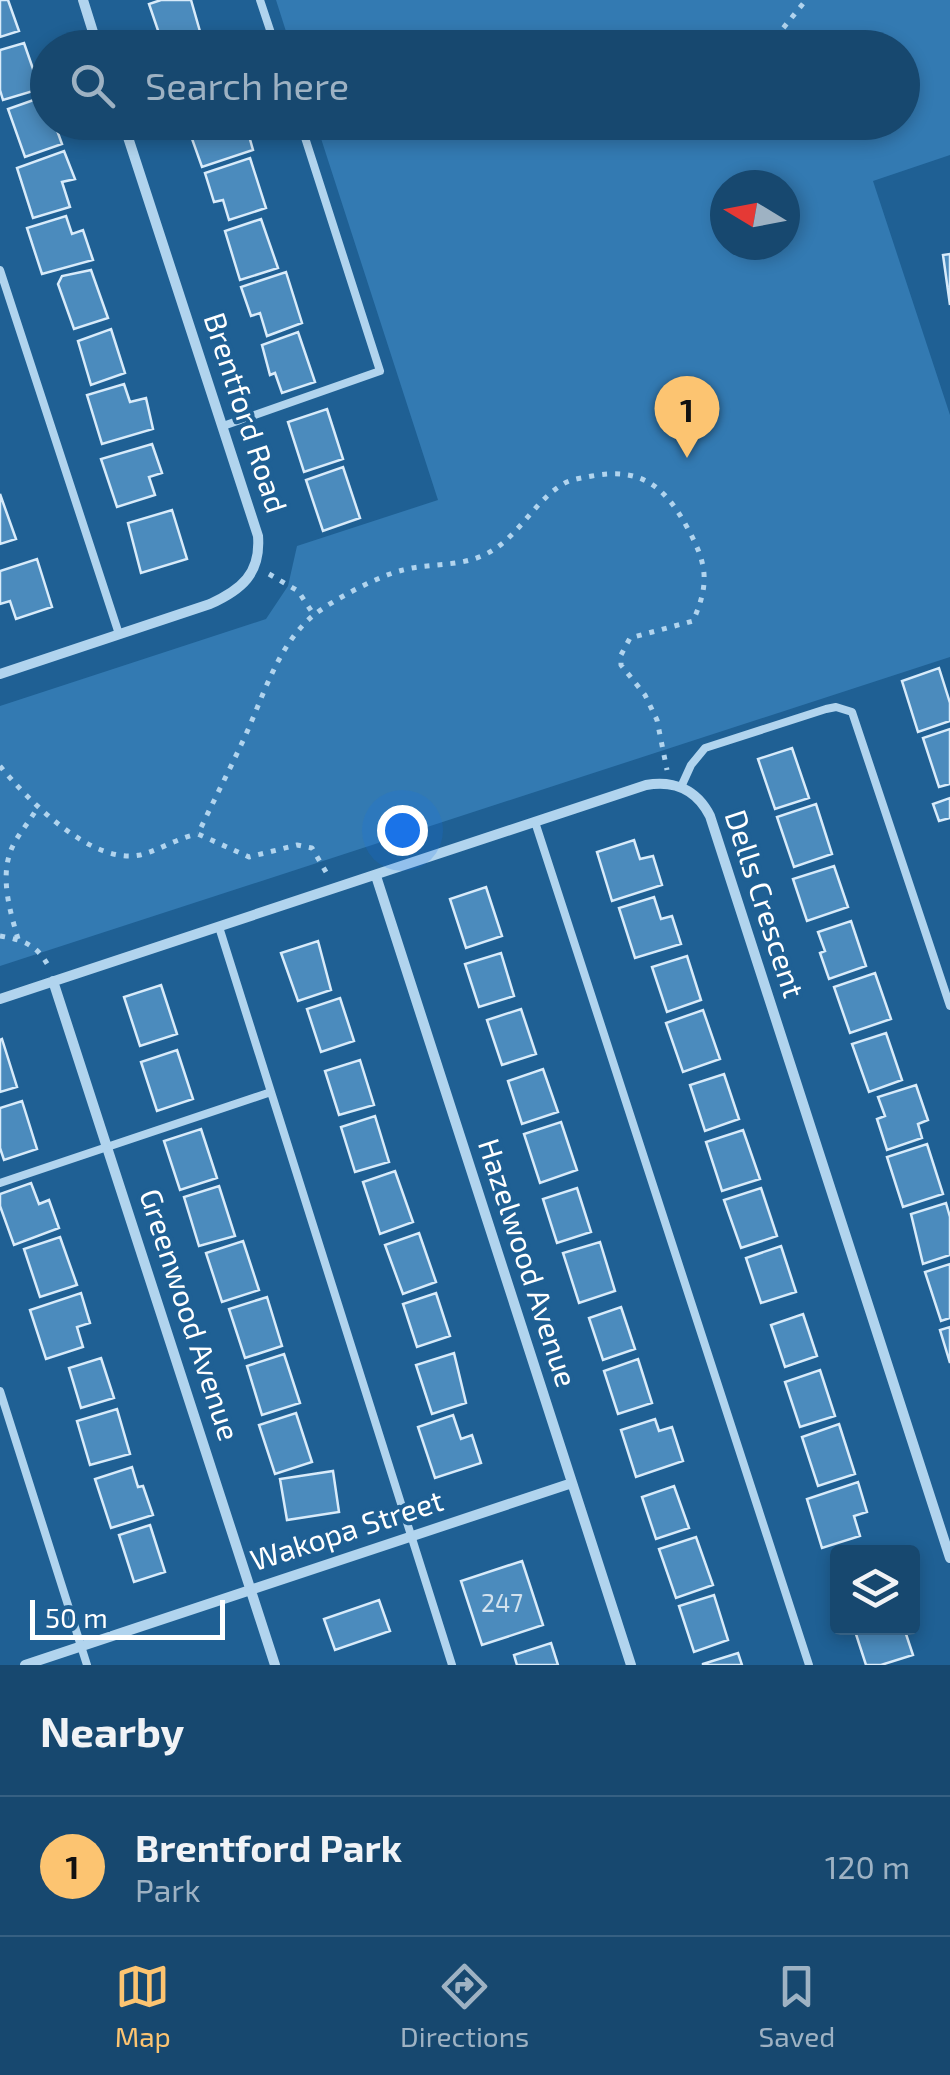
<!DOCTYPE html>
<style>
:root{--surface:#17486f;--page:#204f74;--text:#f1f3f6;--muted:#9eb2c3;--line:#366082;--accent:#fcc471}
body{margin:0;font-family:"Exo 2",sans-serif;background:var(--page);color:var(--text)}
.controls{position:absolute;right:30px;bottom:30px;display:grid;overflow:hidden;border-radius:10px;box-shadow:0 5px 15px #0003}
.controls button{width:90px;height:90px;display:grid;place-items:center;padding:0;border:0;border-bottom:2px solid var(--line);background:var(--surface);color:var(--text);font:50px sans-serif}
.compass{position:absolute;left:710px;top:170px;width:90px;height:90px;border-radius:50%;background:var(--surface);box-shadow:0 5px 15px #0003;rotate:280deg}
.scale{position:absolute;left:30px;bottom:25px;width:195px;box-sizing:border-box;padding-left:10px;border:5px solid #fff;border-top:0;font-size:28px;line-height:35px;white-space:nowrap;color:#fff;-webkit-text-stroke:8px #1f6094;paint-order:stroke}
.you{position:absolute;left:402px;top:830px;width:35px;height:35px;margin:-25px;border:8px solid #fff;border-radius:50%;background:#1a73e8;box-shadow:0 0 0 15px #1a73e833}
.badge{display:grid;place-items:center;width:65px;height:65px;border-radius:50%;background:var(--accent);color:#111;font-size:32px;font-weight:700}
.pin{position:absolute;translate:-50% -82px;filter:drop-shadow(0 2px 5px #0008)}
.pin::after{content:'';position:absolute;top:52px;width:35px;height:30px;background:inherit;clip-path:polygon(0 0,100% 0,50% 100%)}
.list{margin:0;padding:0;list-style:none}
h2{display:flex;justify-content:space-between;align-items:center;height:130px;margin:0;padding:0 40px;font-size:42px}
h2 small{font-size:32px;font-weight:400;color:var(--muted)}
.list li{display:grid;grid-template-columns:65px 1fr auto;gap:30px;align-items:center;box-sizing:border-box;height:140px;padding:0 40px;border-top:2px solid var(--line)}
.list b{display:block;font-size:38px;white-space:nowrap}
.list p{margin:0;font-size:32px;white-space:nowrap;color:var(--muted)}
.list em{font-size:32px;font-style:normal;color:var(--muted)}
.icon{flex:none;width:55px;height:55px;fill:none;stroke:currentColor;stroke-width:2;stroke-linecap:round;stroke-linejoin:round}
.map{position:relative;flex:none;width:950px;height:1665px;overflow:hidden}
.search{position:absolute;background:var(--surface);box-shadow:0 5px 15px #0003;left:30px;right:30px;top:30px;height:110px;display:flex;align-items:center;gap:25px;box-sizing:border-box;padding:0 35px;border-radius:55px;color:var(--muted);font-size:38px}
.sheet{height:270px;background:var(--surface)}
nav{display:flex;justify-content:space-around;align-items:center;box-sizing:border-box;height:140px;border-top:2px solid var(--line);background:var(--surface);font-size:28px;color:var(--muted)}
nav a{display:grid;justify-items:center;gap:5px}
nav .on{color:var(--accent)}
.map>svg:first-child{display:block}
.green{fill:#337ab2;fill-rule:evenodd}
.building{fill:#4b8bbd;stroke:#d8ebfa;stroke-width:2.5}
.lines{fill:none;stroke-linecap:round;stroke-linejoin:round}
.path{stroke:#b1d4ee;stroke-width:5;stroke-dasharray:5 8;stroke-linecap:butt}
.lane{stroke:#b1d4ee;stroke-width:8}
.street{stroke:#b1d4ee;stroke-width:10}
.labels{text-anchor:middle;stroke-width:8;stroke-linejoin:round;paint-order:stroke}
.number-label{font-size:25px;fill:#d2e2ee}
.street-label{font-size:30px;fill:#fff;stroke:#1f6094}
</style>
<div class="map">
<svg width="950" height="1665" viewBox="0 0 950 1665">
<rect width="100%" height="100%" fill="#1f6094"/>
<path class="green" d="M276,0H950V155L873,181L950,415V657L0,966V706L266,619L288,586L297,546L438,500L316,123L902,122V48L291,47ZM725,185H785V245H725Z"/>
<path class="building" d="M0,0H8L19,31L0,37Z
M161,0H191L203,42L185,48H164L149,4Z
M24,43L40,89L3,100L0,90V50Z
M45,96L48,122H54L62,144L25,157L8,109Z
M204,122H245L253,150L202,167L191,136L206,130Z
M64,151L75,179L62,182L70,207L33,218L17,168Z
M250,158L266,208L229,220L223,200L214,202L205,173Z
M66,216L72,234L83,230L93,260L42,274L27,228Z
M261,219L278,268L240,280L225,231Z
M950,254V305L943,255Z
M91,270L108,318L74,329L58,284L62,276Z
M286,272L302,323L267,336L260,313L251,316L241,287Z
M111,329L125,373L91,385L78,341Z
M298,332L315,382L282,393L275,373L270,375L262,345Z
M124,384L130,402L146,398L153,429L102,444L87,395Z
M327,409L343,459L304,472L288,422Z
M152,444L162,473L149,477L155,495L117,507L101,459Z
M343,467L360,518L323,531L306,480Z
M0,494L16,539L0,544Z
M172,510L187,559L141,573L128,523Z
M37,559L52,607L16,619L10,601L0,604V571Z
M939,668L950,703V721L918,732L902,681Z
M950,729V784L939,787L923,738Z
M792,748L809,798L775,809L758,759Z
M950,798V818L939,821L933,804Z
M816,804L832,854L794,867L777,817Z
M634,840L640,859L653,856L662,885L612,901L597,852Z
M834,866L848,907L807,921L793,879Z
M486,887L502,936L466,948L450,899Z
M654,897L661,919L672,916L681,944L635,958L619,908Z
M851,921L866,966L829,979L820,953L825,951L818,932Z
M318,941L331,990L298,1001L281,953Z
M501,953L514,996L479,1007L465,964Z
M687,956L701,1000L667,1012L652,967Z
M875,973L891,1019L850,1033L834,987Z
M161,985L177,1034L140,1046L124,997Z
M340,998L354,1041L321,1052L307,1009Z
M521,1009L536,1054L502,1065L487,1020Z
M703,1010L720,1059L683,1072L666,1023Z
M886,1033L902,1080L869,1092L852,1044Z
M2,1039L17,1087L0,1092V1040Z
M177,1050L193,1099L157,1111L141,1062Z
M360,1060L374,1105L339,1115L325,1071Z
M543,1069L558,1112L522,1124L508,1081Z
M724,1074L739,1119L705,1131L690,1085Z
M916,1085L928,1120L918,1124L922,1138L887,1150L877,1119L885,1116L878,1097Z
M22,1101L37,1149L4,1160L0,1148V1108Z
M375,1116L389,1162L355,1172L341,1127Z
M561,1122L577,1170L540,1183L524,1134Z
M201,1129L217,1178L180,1190L164,1141Z
M743,1130L760,1179L722,1191L706,1142Z
M927,1144L943,1194L903,1207L887,1157Z
M395,1171L413,1222L380,1234L363,1182Z
M31,1183L39,1204L49,1200L59,1228L14,1245L0,1206V1194Z
M219,1186L235,1236L199,1246L184,1197Z
M577,1188L591,1232L557,1243L543,1199Z
M761,1188L777,1236L741,1248L724,1200Z
M946,1203L950,1217V1255L923,1264L911,1214Z
M419,1233L436,1282L403,1294L385,1245Z
M60,1237L77,1285L40,1297L24,1249Z
M243,1241L259,1290L222,1302L206,1253Z
M600,1242L615,1291L579,1303L563,1253Z
M781,1246L796,1292L761,1303L746,1258Z
M950,1264V1318L941,1321L925,1272Z
M81,1293L90,1323L77,1327L83,1347L46,1359L30,1310Z
M436,1293L450,1336L417,1347L403,1304Z
M267,1297L282,1346L245,1358L229,1309Z
M621,1307L635,1349L603,1360L589,1318Z
M803,1314L817,1356L785,1367L771,1325Z
M950,1327V1363L940,1330Z
M454,1353L466,1403L432,1414L416,1365Z
M284,1354L300,1403L262,1415L247,1366Z
M101,1358L114,1398L81,1408L69,1368Z
M638,1359L652,1403L618,1414L604,1371Z
M820,1370L835,1416L800,1427L785,1382Z
M117,1409L130,1454L90,1465L77,1421Z
M296,1413L312,1462L275,1474L259,1425Z
M453,1415L461,1439L472,1435L481,1463L435,1478L418,1427Z
M655,1419L659,1431L672,1427L683,1461L636,1477L621,1430Z
M839,1424L855,1474L818,1486L802,1437Z
M132,1467L138,1487L143,1486L153,1515L111,1528L95,1479Z
M333,1471L339,1512L287,1520L280,1479Z
M858,1482L867,1512L854,1516L860,1536L822,1548L807,1499Z
M674,1486L689,1528L656,1539L642,1497Z
M150,1525L165,1572L134,1582L119,1535Z
M696,1537L713,1585L676,1598L659,1549Z
M522,1561L543,1625L482,1645L461,1581Z
M714,1595L728,1640L694,1652L679,1606Z
M379,1600L390,1631L335,1650L324,1619Z
M854,1628H892L893,1630L904,1628L913,1655L881,1665H866Z
M551,1643L558,1665H517L514,1655Z
M738,1653L742,1665H703V1664Z"/>
<g class="lines">
<path class="path" d="M767,48L806,0
M733,139L736,122
M269,574L298,591L314,615
M0,766C28,800 91,865 140,855C160,850 177,838 198,834
M326,872L312,848L297,845L249,857L198,834C212,804 227,775 241,745C262,702 276,645 315,614C335,599 378,576 403,570C429,563 458,567 484,555C517,540 533,502 563,484C571,479 582,478 592,476C641,467 665,486 688,529C707,564 710,583 693,621L630,638L621,655V665L645,695L657,720L667,770
M0,936C24,940 37,945 49,967
M18,939C10,911 0,878 11,850C17,835 29,823 37,808"/>
<path class="lane" d="M260,0L276,48
M0,270L119,634
M223,426L380,371L300,122
M681,787L691,765L705,748L826,709L836,707L852,712L950,1006
M535,822L809,1665
M219,927L271,1092
M0,1183L271,1092L452,1665
M0,1391L87,1665"/>
<path class="street" d="M83,0L98,48
M0,674L210,604C241,590 261,574 258,536L123,122
M376,876L631,1665
M53,981L275,1665
M0,999L646,785C674,780 697,790 710,816L950,1558
M25,1665L572,1483"/>
</g>
<g class="labels">
<g class="number-label">
<text x="502" y="1612">247</text>
</g>
<g class="street-label">
<text transform="translate(245 413) rotate(72)" y="10">Brentford Road</text>
<text transform="translate(764 904) rotate(72)" y="10">Dells Crescent</text>
<text transform="translate(527 1263) rotate(72)" y="10">Hazelwood Avenue</text>
<text transform="translate(189 1315) rotate(72)" y="10">Greenwood Avenue</text>
<text transform="translate(347 1531) rotate(-18)" y="10">Wakopa Street</text>
</g>
</g>
</svg>
<div class="controls">
<button><svg class="icon" aria-label="layers" viewBox="0 0 24 24"><path d="M12 4l9 5-9 5-9-5zM3 14l9 5 9-5"/></svg></button>
</div>
<svg class="compass" viewBox="-18 -18 36 36"><path d="M0-13l5 13h-10z" fill="#e53935"/><path d="M0 13l5-13h-10z" fill="#9eb2c3"/></svg>
<div class="scale">50 m</div>
<div class="you"></div>
<div class="pin badge" style="left:687px;top:458px">1</div>
<div class="search"><svg class="icon" aria-label="search" viewBox="0 0 24 24"><circle cx="10" cy="10" r="6"/><path d="M15 15l6 6"/></svg>Search here</div>
</div>
<section class="sheet">
<h2>Nearby<small></small></h2>
<ul class="list">
<li><span class="badge">1</span><div><b>Brentford Park</b><p>Park</p></div><em>120 m</em></li>
</ul>
</section>
<nav>
<a class="on"><svg class="icon" aria-label="map" viewBox="0 0 24 24"><path d="M3 6l6-2 6 2 6-2v14l-6 2-6-2-6 2zM9 4v14M15 6v14"/></svg>Map</a>
<a><svg class="icon" aria-label="directions" viewBox="0 0 24 24"><path d="M12 3l9 9-9 9-9-9zM9 14v-3h6M13 9l2 2-2 2"/></svg>Directions</a>
<a><svg class="icon" aria-label="saved" viewBox="0 0 24 24"><path d="M7 4h10v16l-5-4-5 4z"/></svg>Saved</a>
</nav>
